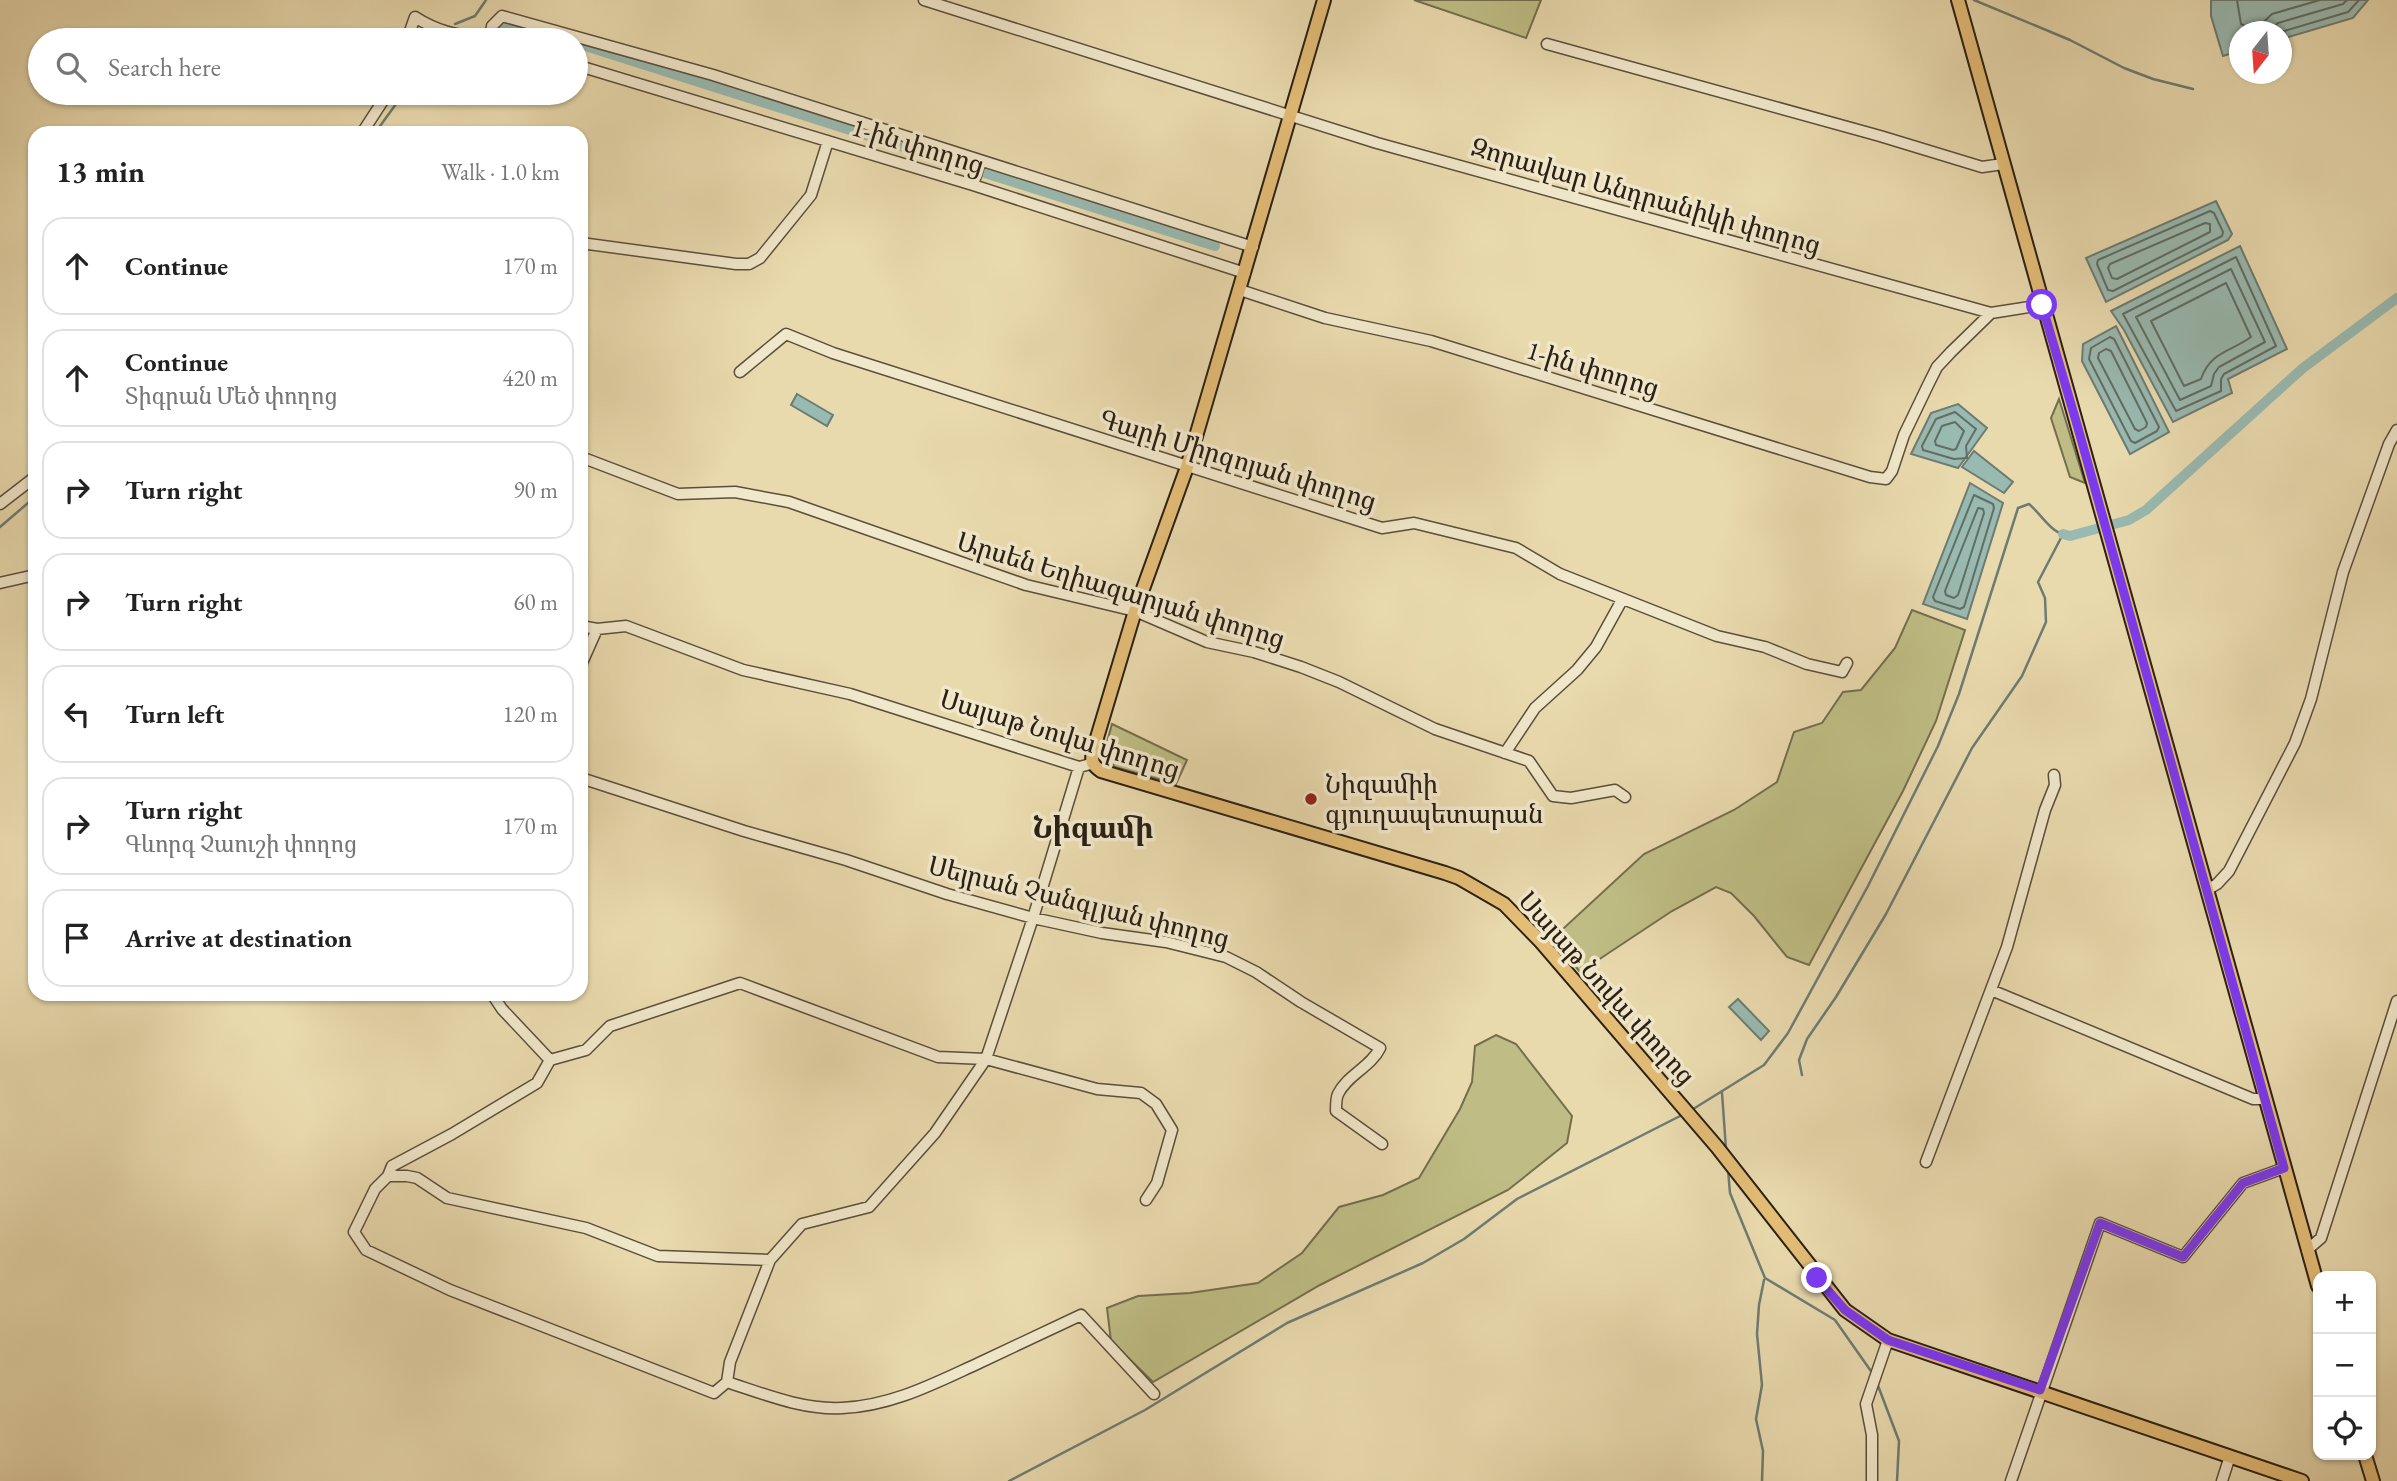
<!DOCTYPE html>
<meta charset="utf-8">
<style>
:root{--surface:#fff;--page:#f6f6f6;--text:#222;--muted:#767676;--line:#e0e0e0}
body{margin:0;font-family:"EB Garamond","Noto Serif Armenian",serif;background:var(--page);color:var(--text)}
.controls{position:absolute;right:21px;bottom:21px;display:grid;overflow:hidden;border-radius:14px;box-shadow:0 2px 5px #0004}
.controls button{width:63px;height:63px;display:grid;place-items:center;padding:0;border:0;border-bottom:2px solid var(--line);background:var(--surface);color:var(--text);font:35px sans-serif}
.compass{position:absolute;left:2229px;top:21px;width:63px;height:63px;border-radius:50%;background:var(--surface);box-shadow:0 2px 5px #0004;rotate:197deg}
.stop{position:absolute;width:21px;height:21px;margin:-16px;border:5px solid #7c3aed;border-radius:50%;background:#fff}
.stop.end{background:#7c3aed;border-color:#fff;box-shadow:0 2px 7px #0008}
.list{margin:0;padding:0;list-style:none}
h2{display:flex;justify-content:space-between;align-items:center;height:91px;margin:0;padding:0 28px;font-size:30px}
h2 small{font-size:23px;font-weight:400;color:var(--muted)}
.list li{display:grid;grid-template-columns:46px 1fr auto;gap:21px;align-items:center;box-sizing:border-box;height:98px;margin:0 14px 14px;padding:0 14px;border:2px solid var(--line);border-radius:21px}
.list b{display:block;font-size:26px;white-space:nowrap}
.list p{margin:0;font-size:23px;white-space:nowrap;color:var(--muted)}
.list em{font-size:23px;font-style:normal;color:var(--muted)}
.icon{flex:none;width:38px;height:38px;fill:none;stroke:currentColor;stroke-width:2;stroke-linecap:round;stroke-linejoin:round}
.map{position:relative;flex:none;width:2397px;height:1481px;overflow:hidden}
.search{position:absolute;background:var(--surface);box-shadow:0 2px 5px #0004;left:28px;top:28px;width:560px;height:77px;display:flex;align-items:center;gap:18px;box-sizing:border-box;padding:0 24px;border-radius:38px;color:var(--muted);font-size:26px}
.panel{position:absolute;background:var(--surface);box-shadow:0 2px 5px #0004;left:28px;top:126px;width:560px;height:875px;border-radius:21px}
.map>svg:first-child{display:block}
.green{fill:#bfbd85;stroke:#746e4e;stroke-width:2}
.water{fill:#99bab1;stroke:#6d7c73;stroke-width:2}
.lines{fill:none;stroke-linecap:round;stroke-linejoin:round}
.shore{stroke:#626d64;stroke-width:2}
.stream{stroke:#6d7c73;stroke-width:2.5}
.canal{stroke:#99bab1;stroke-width:10}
.minor-casing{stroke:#5a4e3c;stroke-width:13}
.major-casing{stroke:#2a2016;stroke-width:16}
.minor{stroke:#f1e7ca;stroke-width:10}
.major{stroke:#e4bd77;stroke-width:12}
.route{stroke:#7c3aed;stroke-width:9}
.poi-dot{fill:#8f2418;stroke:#f1e7ca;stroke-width:2.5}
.labels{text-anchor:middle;stroke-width:7;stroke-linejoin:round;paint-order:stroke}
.street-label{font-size:26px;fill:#2a2016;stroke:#f1e7ca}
.poi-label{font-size:26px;fill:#2a2016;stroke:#f1e7ca;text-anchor:start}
.quarter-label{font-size:30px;font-weight:bold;fill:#2a2016;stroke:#f1e7ca}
</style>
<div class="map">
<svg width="2397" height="1481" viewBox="0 0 2397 1481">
<rect width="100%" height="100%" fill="#e9daae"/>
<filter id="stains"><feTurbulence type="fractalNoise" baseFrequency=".00286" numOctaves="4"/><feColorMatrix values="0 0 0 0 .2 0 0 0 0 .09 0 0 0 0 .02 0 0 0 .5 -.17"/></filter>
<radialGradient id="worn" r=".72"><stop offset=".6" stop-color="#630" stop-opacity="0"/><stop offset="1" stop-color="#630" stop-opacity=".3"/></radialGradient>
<path class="green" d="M1414,0H1541L1526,38Z
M2059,399L2085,483L2070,477L2051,418Z
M1912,610L1965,630L1936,721L1903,791L1809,965L1787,957L1754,916L1731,893L1716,887L1672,911L1580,972L1552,939L1644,854L1734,810L1777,782L1794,732L1822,723L1843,692L1861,690L1895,648Z
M1112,724L1187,760L1176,784L1115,767L1104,753Z
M1496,1035L1516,1044L1572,1116L1567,1143L1508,1190L1320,1285L1153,1382L1111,1341L1107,1308L1138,1296L1190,1293L1258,1283L1302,1253L1339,1207L1383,1195L1419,1178L1460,1109L1472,1082L1475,1046Z"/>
<path class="water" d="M2211,0H2368L2353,18L2282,39V32H2240L2239,51L2223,56L2211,16Z
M2216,201L2232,234L2228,240L2106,302L2086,258Z
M2240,246L2287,349L2228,379L2232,393L2173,422L2124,330L2111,311Z
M2116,326L2169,432L2130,454L2082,361L2083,344Z
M797,394L833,415L827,426L791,405Z
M1958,404L1987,428L1958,468L1911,454L1931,413Z
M1974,451L2013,482L2004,493L1962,467Z
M1970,483L2003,503L1967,619L1923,604Z
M1738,999L1769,1031L1761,1040L1729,1007Z"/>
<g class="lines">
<path class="shore" d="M2237,0L2241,24L2255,30L2272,14L2320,0
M2268,32L2278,23L2343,4L2347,0
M2281,32L2348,12L2359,0
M2210,211L2214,213L2223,232L2222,236L2113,291L2108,290L2097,264L2098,260Z
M2205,223L2210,224V232L2117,279L2112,278L2108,268L2110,264Z
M2236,257L2276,346L2224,374L2221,379V391L2176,411L2123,314Z
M2231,269L2265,342L2219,367L2214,374L2211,386L2180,400L2136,317Z
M2226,283L2251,337C2230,352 2210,352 2201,379L2184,386L2151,321Z
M2110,337L2114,339L2159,427L2157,431L2135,443L2131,441L2089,359L2091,348Z
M2106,349L2111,351L2147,423L2146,427L2139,431L2135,429L2098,358L2099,353Z
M1955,412L1976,429L1966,446L1967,458L1954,459L1923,450L1922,446L1936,419Z
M1955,422L1964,431L1956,449L1953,450L1936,445L1935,441L1942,426Z
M1974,495L1993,504L1994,508L1964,607L1960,609L1935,601L1933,597Z
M1978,508L1983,509L1984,513L1958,595L1954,598L1946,595L1945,591Z"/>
<path class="stream" d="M1974,0L2070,40L2124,68L2153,79L2193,89
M455,24L475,16L486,0
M426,40L440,37
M375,133L404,93
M0,527L35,497
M1722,1093L1726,1149
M1690,1111L1764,1065L1788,1033L1868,886L1938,746L1959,694L2018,508L2029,504C2040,513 2050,531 2063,534L2038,582L2045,598L2046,622L2022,676L1972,748L1886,914L1836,997L1807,1039L1799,1060L1802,1075
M1728,1170L1730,1193L1765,1278L1835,1320L1873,1374
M1877,1383L1899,1441L1897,1481
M1009,1481L1145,1410L1287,1323L1423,1263L1464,1239L1517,1199L1684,1114
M1762,1481L1763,1451L1756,1419L1762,1385L1757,1334L1759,1305L1764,1280"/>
<path class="canal" d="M496,28L505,24L564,40
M576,43L1215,246
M2063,534L2070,536L2129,520L2146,510L2303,368L2397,298"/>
<g class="minor-casing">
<path id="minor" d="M924,0L1377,143L1991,313
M407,40L415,17C441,34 462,35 491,40
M490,40L492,26L502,16L713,75L1253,247
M1547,44L1880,136L1982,167L2003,164
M576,65L973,185L1245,273
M362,133L388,93
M973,185L980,162
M581,243L736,264H749L760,258L811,195L828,141
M1240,290L1325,318L1431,341L1870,477L1886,479L1892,471L1904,435L1928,385L1937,367L1951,352L1991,313L2042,305
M740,372L786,334L833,353L1382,528L1414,523L1516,548L1560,574L1717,636L1765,647L1807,664L1842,672L1847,663
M581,457L678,494L735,492L789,502L1026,585L1135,611L1207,642L1254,652L1301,667L1339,682L1435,729L1529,761L1553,796L1571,798L1615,790L1625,797
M0,504L35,477
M0,583L35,575
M581,626L597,629L626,626L743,670L850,694L1079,767L1087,765L1092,762
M581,665L597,629
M1505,753L1535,708L1577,670L1596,647L1622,600
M581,778L744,831L846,860L947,894L1033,918L1102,933L1166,942L1226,957L1256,972L1301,1002L1380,1048C1371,1067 1347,1075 1338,1094C1336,1098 1336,1106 1336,1111L1382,1144
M2207,890L2217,884L2229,871L2295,743L2311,699L2343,572L2389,444L2397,430
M1991,990L2253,1099H2266
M492,994L502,1009L550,1060
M550,1060L586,1050L610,1026L740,983L938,1057L986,1059L1097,1089L1141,1093L1156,1104L1172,1130L1157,1183L1146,1200
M1926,1162L2007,947L2045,810L2055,785L2054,775
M388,1176L392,1166L452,1134L537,1083L550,1060
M2307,1250L2321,1238L2397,1001
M770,1260L658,1256L586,1228L447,1198L417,1178L407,1176H388L375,1189L354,1232L366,1250L450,1290L714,1393L727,1382L730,1362L770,1260L802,1224L869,1207L935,1133L986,1059L1033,918L1079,767
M727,1382C764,1394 803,1410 842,1408C892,1406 935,1383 979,1363C1013,1347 1047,1331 1081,1315L1154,1394
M1872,1481V1435L1866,1404L1888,1340
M2011,1481L2100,1223L2183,1257L2243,1183L2284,1168
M2222,1481L2230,1456"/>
</g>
<g class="major-casing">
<path id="major" d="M1324,0L1187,467L1135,611L1093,751C1091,761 1092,765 1101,771L1445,873L1459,878L1504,904L1541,942L1717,1147L1845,1310L1888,1340L2302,1481
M1958,0L2318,1286
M2365,1455L2373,1481"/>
</g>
<use href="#minor" class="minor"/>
<use href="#major" class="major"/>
</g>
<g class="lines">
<path class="route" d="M1817,1278L1845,1310L1888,1340L2040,1390L2100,1223L2183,1257L2243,1183L2284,1168L2078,428L2042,305"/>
</g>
<circle class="poi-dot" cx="1311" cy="799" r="7"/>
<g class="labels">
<g class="street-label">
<text transform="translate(918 146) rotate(17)" y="9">1-ին փողոց</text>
<text transform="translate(1646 196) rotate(16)" y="9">Զորավար Անդրանիկի փողոց</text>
<text transform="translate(1593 369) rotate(17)" y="9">1-ին փողոց</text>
<text transform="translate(1238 460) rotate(17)" y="9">Գարի Միրզոյան փողոց</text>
<text transform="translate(1121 590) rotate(17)" y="9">Արսեն Եղիազարյան փողոց</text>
<text transform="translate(1060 734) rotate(17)" y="9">Սայաթ Նովա փողոց</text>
<text transform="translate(1079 902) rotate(14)" y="9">Սեյրան Չանգլյան փողոց</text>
<text transform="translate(1607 988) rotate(48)" y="9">Սայաթ Նովա փողոց</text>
</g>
<g class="poi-label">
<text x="1325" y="793">Նիզամիի<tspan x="1325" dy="30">գյուղապետարան</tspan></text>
</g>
<g class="quarter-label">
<text x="1093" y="838">Նիզամի</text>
</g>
</g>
<rect width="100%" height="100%" filter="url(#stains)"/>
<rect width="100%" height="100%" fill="url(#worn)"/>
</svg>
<div class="controls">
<button>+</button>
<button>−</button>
<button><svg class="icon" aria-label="locate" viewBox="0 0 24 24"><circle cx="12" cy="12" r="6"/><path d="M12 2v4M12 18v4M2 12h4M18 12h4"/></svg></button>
</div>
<svg class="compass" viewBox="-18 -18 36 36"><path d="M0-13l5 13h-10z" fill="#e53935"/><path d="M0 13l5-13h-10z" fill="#767676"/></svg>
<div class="stop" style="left:2042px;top:305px"></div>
<div class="stop end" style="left:1817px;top:1278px"></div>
<div class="search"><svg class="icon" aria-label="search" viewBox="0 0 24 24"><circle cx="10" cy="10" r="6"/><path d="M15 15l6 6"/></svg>Search here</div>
<section class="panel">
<h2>13 min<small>Walk · 1.0 km</small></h2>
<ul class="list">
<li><svg class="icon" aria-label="ahead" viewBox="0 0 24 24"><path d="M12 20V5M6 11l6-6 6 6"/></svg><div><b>Continue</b></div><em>170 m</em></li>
<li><svg class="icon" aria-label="ahead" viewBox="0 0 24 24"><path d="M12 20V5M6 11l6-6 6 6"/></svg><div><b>Continue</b><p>Տիգրան Մեծ փողոց</p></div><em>420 m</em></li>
<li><svg class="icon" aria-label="right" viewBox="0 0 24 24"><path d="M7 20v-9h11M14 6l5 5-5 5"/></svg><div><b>Turn right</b></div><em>90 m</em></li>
<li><svg class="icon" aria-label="right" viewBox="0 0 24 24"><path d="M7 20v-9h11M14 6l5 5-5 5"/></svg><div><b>Turn right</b></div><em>60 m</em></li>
<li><svg class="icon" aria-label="left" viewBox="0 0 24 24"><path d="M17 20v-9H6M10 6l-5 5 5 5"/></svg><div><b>Turn left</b></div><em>120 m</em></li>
<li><svg class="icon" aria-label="right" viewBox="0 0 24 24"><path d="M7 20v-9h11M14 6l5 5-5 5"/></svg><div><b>Turn right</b><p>Գևորգ Չաուշի փողոց</p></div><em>170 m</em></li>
<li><svg class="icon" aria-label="arrive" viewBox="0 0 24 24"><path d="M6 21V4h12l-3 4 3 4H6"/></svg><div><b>Arrive at destination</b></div></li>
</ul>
</section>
</div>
